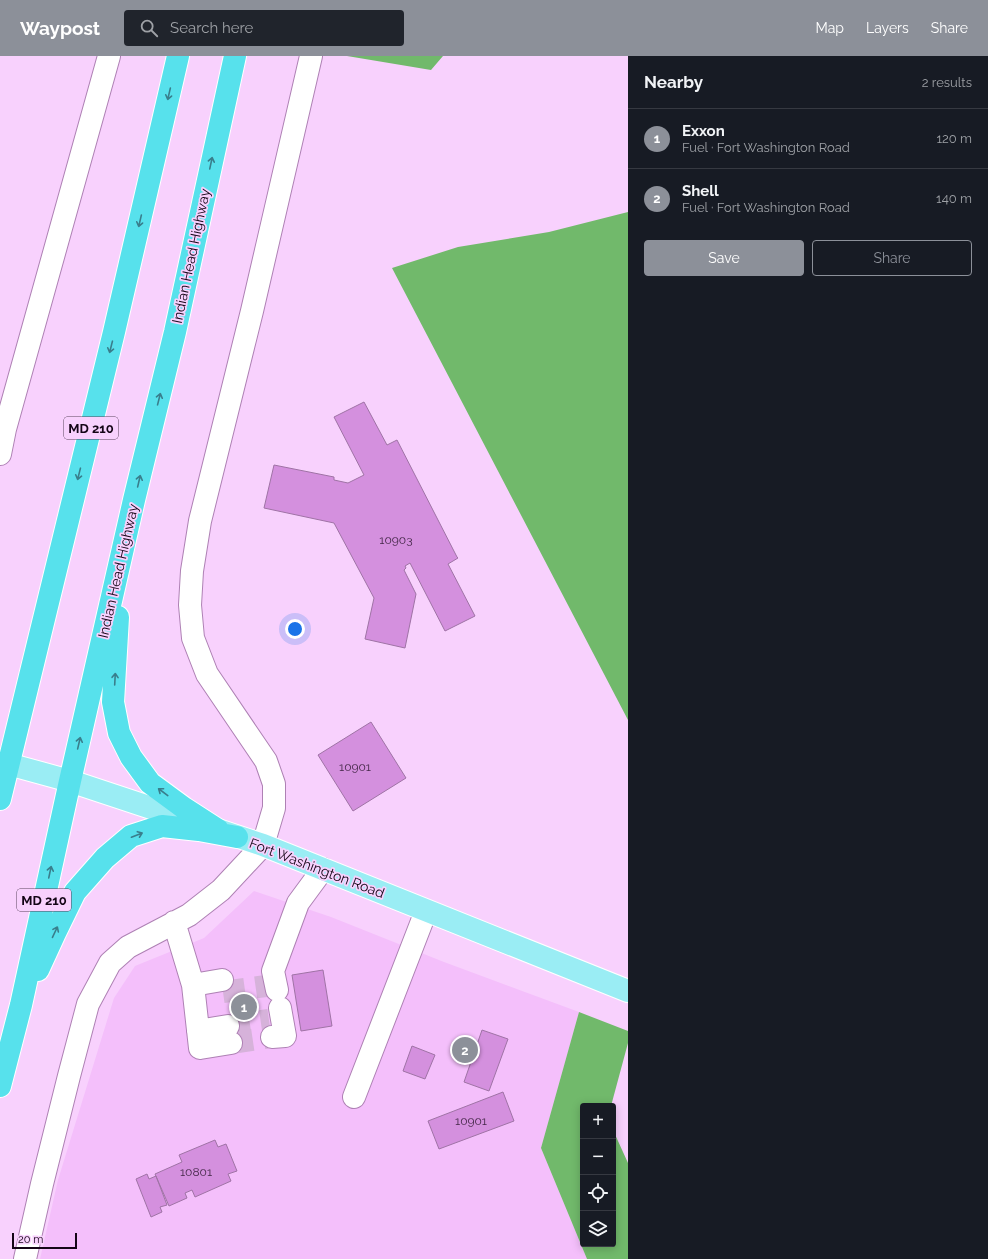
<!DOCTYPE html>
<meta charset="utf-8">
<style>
:root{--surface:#171b24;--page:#20242c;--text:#f1f3f6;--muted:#9ea1a6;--line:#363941;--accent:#8c9099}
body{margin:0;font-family:Raleway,sans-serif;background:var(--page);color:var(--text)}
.controls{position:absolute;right:12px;bottom:12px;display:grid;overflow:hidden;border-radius:4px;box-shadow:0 2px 10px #0003}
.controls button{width:36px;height:36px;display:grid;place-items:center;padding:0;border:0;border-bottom:1px solid var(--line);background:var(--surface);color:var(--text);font:20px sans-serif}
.scale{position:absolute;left:12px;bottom:10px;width:65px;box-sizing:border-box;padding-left:4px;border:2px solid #140516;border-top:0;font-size:11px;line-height:14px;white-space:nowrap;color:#140516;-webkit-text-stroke:3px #f8d1fd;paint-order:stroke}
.you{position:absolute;left:295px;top:573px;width:14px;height:14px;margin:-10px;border:3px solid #fff;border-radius:50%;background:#1a73e8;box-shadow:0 0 0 6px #1a73e833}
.badge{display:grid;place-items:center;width:26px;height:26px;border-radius:50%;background:var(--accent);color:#fff;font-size:13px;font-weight:700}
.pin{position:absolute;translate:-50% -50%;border:2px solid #fff;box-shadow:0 1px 4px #0006}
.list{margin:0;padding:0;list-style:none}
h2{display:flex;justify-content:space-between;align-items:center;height:52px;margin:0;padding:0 16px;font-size:17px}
h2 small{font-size:13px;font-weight:400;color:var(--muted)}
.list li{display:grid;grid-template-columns:26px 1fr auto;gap:12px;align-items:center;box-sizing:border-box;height:60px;padding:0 16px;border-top:1px solid var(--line)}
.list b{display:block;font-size:15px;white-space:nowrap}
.list p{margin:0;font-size:13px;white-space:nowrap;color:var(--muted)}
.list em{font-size:13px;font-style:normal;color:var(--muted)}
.actions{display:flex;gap:8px;padding:12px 16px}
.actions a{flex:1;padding:9px 0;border:1px solid var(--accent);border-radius:4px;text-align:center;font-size:14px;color:var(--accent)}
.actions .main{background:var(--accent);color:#fff}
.icon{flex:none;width:22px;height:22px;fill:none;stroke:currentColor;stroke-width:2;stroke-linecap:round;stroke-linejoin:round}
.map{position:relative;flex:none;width:628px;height:1203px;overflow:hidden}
header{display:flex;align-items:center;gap:24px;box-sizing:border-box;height:56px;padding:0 20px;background:var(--accent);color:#fff}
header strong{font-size:19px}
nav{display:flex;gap:22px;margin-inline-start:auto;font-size:14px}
.search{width:280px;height:36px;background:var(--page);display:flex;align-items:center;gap:10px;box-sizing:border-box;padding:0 14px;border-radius:4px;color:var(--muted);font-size:15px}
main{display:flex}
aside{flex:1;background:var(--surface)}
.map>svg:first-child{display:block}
.built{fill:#f4bffb}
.forest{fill:#71b96b}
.building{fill:#d490de;stroke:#9f73a5}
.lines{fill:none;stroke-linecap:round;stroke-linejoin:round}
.minor-tunnel{stroke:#d6b2da;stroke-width:22;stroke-dasharray:22 11;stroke-linecap:butt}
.minor-casing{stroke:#ae81b4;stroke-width:24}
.major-casing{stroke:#fff;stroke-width:24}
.highway-casing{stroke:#fff;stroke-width:24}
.minor{stroke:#fff;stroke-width:22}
.major{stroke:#9aedf4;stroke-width:22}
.highway{stroke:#57e1ec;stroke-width:22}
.oneway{stroke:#397e8c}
.labels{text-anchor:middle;stroke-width:3.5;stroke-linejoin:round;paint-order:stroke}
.number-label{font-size:12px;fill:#442848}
.shield{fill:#f8d1fd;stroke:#58425b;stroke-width:1}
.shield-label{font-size:13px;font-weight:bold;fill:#140516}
.street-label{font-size:14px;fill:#140516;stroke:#f8d1fd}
</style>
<header>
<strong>Waypost</strong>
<div class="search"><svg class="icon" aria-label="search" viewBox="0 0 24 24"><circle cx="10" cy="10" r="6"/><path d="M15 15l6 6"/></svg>Search here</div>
<nav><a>Map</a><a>Layers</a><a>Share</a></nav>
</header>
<main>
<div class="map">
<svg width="628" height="1203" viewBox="0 0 628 1203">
<rect width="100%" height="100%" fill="#f8d1fd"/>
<path class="built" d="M254,835L331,861L444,906L579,956L541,1092L587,1203H40L58,1124L114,942L135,910L204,882Z"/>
<path class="forest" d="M347,0H443L431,14Z
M628,156V664L392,212L458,191L549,176Z
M579,956L628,975V987L611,1050H583V1188H613V1074L628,1107V1203H587L541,1092Z"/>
<path class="building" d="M364,346L387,389L397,384L457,501L458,502L448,508L475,560L445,575L410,507L405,510L406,512L404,514L416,538L405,592L365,583L374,542L334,467L264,452L274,409L334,421V424L348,427L364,419L334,361Z
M371,666L406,722L353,755L318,699Z
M323,914L332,970L301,975L292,919Z
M482,974L508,983L489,1035L464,1026Z
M412,990L435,999L425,1023L403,1015Z
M503,1036L514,1065L439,1093L428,1065Z
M215,1084L218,1091L226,1088L237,1115L228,1118L231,1125L195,1141L192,1134L185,1137L187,1142L169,1150L155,1118L182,1106L179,1099Z
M147,1118L149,1123L156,1120L167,1149L160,1151L162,1156L151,1161L136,1123Z"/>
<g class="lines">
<path class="minor-tunnel" d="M223,936L266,930
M228,970L269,964
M231,987L272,981"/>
<g class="minor-casing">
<path id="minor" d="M0,398L5,373L109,0
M174,866L193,929L222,924
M193,929L200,992L231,987
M277,934L273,915L298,847L323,813
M198,975L228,970
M272,981L285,980L280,952
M354,1041L426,855
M25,1203L42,1128L69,1020L88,948L110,907L128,891L189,859L221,834L263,789L274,752V728L266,705L207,618L193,582L190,549L192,515L200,465L252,255L311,0"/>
</g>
<g class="major-casing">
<path id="major" d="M8,708L70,725L263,789L628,935"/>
</g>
<g class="highway-casing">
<path id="highway" d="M118,561L113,646L119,677L131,701L150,727L184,752L218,774
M0,743L114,276L178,0
M38,914L55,877L75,836L105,802L131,780L162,770L199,774L237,781
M0,1030L21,949L70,725L134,444L175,276L235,0"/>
</g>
<use href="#minor" class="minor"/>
<use href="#major" class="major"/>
<use href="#highway" class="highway"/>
</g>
<defs><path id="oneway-shaft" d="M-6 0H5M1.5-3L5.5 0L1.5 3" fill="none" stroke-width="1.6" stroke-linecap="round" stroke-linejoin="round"/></defs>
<g class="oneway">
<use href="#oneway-shaft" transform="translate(169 38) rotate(103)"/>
<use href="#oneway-shaft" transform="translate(211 107) rotate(-78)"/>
<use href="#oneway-shaft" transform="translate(140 165) rotate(103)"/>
<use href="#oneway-shaft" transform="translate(111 291) rotate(104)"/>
<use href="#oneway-shaft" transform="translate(159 343) rotate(-76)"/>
<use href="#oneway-shaft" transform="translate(79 418) rotate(104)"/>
<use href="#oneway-shaft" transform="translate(139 425) rotate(-77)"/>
<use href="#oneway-shaft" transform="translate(115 623) rotate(-87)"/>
<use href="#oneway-shaft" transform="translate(79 687) rotate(-77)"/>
<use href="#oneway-shaft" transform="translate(163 736) rotate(-143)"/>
<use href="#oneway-shaft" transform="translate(137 779) rotate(-21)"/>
<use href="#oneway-shaft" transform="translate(50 816) rotate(-78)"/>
<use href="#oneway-shaft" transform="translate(55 876) rotate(-65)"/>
</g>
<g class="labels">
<g class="number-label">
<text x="396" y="488">10903</text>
<text x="355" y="715">10901</text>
<text x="471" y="1069">10901</text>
<text x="196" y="1120">10801</text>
</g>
<g class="shield">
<rect x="64" y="361" width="54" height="22" rx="3"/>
<rect x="17" y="833" width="54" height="22" rx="3"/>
</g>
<g class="shield-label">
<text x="91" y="377">MD 210</text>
<text x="44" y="849">MD 210</text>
</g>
<g class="street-label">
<text transform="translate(191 200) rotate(-78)" y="5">Indian Head Highway</text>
<text transform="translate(118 515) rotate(-77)" y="5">Indian Head Highway</text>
<text transform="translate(317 812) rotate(21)" y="5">Fort Washington Road</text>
</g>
</g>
</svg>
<div class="controls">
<button>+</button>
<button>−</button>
<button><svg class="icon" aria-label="locate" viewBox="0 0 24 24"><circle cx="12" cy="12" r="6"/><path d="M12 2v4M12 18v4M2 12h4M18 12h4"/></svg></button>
<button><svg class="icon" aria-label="layers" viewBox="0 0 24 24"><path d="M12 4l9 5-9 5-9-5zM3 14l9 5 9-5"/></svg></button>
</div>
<div class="scale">20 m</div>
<div class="you"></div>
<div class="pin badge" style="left:244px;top:951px">1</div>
<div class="pin badge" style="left:465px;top:994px">2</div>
</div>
<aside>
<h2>Nearby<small>2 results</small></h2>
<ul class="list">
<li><span class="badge">1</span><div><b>Exxon</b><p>Fuel · Fort Washington Road</p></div><em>120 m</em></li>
<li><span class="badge">2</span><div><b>Shell</b><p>Fuel · Fort Washington Road</p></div><em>140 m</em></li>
</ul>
<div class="actions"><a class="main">Save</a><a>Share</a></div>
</aside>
</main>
